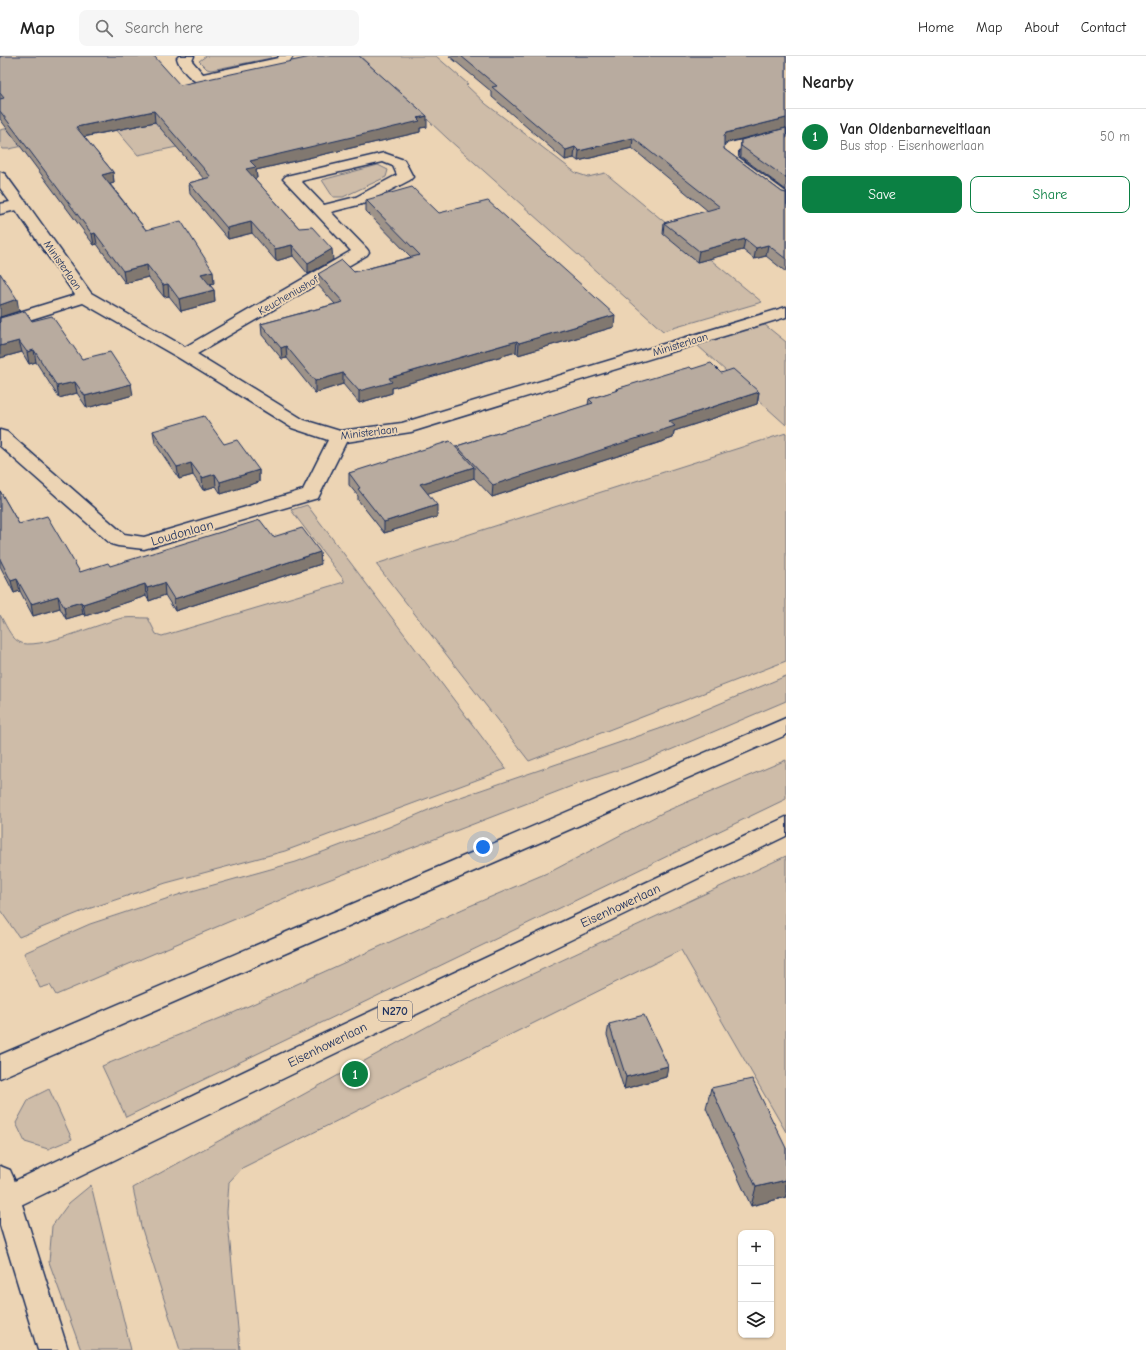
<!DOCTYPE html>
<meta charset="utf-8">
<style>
:root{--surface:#fff;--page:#f6f6f6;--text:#222;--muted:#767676;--line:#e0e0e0;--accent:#0b8043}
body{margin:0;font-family:"Comic Neue",sans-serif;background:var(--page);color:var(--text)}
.controls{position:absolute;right:12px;bottom:12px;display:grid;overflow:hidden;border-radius:8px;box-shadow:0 1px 3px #0004}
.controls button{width:36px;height:36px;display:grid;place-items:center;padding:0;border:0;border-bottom:1px solid var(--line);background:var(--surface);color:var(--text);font:20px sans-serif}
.you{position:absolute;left:483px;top:791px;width:14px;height:14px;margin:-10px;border:3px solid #fff;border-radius:50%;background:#1a73e8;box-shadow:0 0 0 6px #1a73e833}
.badge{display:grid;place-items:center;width:26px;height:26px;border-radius:50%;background:var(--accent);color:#fff;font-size:13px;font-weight:700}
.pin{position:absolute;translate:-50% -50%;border:2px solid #fff;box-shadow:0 1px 4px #0006}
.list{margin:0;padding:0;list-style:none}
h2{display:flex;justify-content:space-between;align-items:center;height:52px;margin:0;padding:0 16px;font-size:17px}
h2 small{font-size:13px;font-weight:400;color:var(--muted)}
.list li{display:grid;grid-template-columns:26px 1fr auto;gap:12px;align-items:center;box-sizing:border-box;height:56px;padding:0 16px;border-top:1px solid var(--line)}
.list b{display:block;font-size:15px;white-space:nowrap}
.list p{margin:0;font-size:13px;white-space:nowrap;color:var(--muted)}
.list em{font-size:13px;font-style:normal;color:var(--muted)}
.actions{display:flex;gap:8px;padding:12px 16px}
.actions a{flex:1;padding:9px 0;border:1px solid var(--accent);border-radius:8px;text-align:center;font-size:14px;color:var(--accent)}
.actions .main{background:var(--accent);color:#fff}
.icon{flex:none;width:22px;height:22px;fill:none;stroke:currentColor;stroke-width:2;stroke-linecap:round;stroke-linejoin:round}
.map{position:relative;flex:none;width:786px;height:1294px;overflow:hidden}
header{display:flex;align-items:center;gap:24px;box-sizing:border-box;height:56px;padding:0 20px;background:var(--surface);border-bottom:1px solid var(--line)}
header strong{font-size:19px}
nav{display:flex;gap:22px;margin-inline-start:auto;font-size:14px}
.search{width:280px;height:36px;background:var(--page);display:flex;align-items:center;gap:10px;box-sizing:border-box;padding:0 14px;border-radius:8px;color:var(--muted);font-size:15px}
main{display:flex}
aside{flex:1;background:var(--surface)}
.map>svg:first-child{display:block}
.green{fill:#cebca8;stroke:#747683}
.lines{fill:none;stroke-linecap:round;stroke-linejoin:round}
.minor-casing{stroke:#1b2f5e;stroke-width:3}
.secondary-casing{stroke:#1b2f5e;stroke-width:3}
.primary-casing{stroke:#1b2f5e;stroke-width:3}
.minor{fill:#ecd4b4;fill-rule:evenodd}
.secondary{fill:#ecd4b4;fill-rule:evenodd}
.primary{fill:#ecd4b4;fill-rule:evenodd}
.wall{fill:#9e9389;stroke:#1b2f5e}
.shaded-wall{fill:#81786f;stroke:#1b2f5e}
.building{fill:#b8ab9f;stroke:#1b2f5e}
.labels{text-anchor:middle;stroke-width:4;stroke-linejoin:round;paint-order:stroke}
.far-street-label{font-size:11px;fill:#1b2f5e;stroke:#ecd4b4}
.shield{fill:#ecd4b4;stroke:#5a6078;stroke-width:1}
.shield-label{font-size:12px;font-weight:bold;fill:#1b2f5e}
.street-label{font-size:13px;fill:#1b2f5e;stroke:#ecd4b4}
</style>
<header>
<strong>Map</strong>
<div class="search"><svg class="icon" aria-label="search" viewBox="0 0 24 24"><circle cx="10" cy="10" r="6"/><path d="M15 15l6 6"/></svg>Search here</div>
<nav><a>Home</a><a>Map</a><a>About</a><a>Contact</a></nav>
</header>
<main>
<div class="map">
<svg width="786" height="1294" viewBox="0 0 786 1294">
<rect width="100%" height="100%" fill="#ecd4b4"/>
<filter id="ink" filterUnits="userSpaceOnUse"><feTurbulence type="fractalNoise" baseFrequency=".025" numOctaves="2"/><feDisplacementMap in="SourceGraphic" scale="8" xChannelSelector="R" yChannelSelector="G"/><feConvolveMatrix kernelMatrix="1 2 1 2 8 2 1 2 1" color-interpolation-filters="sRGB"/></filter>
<g filter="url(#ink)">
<path class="green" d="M206,0H271V2L211,14L207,13L199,5Z
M360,0H436L468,28L466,29L486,48L576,117L588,121L605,117L762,246L663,275L447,82Z
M189,47L230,80L138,99L114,71L9,93H3L0,89V74L59,61Z
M378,109L388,114L386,121L343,141H333L322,124Z
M765,269L786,286V369L697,289Z
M786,377V605L529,705L376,508Z
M307,449L506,713L285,795L166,827L88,853L19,881L0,854V559C5,567 10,581 19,586C36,596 102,566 123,562C131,561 140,562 148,562L156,578L162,580L344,526V524L291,454Z
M786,620V645L642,706L577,728L318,828L56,939L50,929L40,932L24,897L90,868L181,838L296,806L389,771L449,745L659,673Z
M786,704V743L126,1061L102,1010L233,957L465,852L554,814L664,756Z
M786,800V1076L681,894L242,1112L229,1126L227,1156L240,1294H180L141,1170L133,1132L470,947Z
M49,1033L72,1083L48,1093L25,1086L16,1067L29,1043Z
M91,1129L131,1294H81L49,1206L52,1170L69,1147Z"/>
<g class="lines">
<g class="minor-casing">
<path id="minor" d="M179,0H194L192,5L203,18L278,2L279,0H293L288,8L200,27C191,25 179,11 177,2Z
M786,73V81L738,94V101L786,136V148L781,146L723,103L724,91L726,88Z
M384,97L404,104L413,121L410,124L366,147L331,156L367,193L369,196L367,199L197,298L304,364L340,375L402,367L786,251V261L411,376L346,386L318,442L144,493L118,490L111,488L0,390V374L7,376L124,478L144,481L303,434L328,384L292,372L179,302L83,247L0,273V262L75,239L16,154L0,158V148L10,146L0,132V116L5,118L24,144L26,145L28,149L91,237L185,291L351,195L286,126L283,123L286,120ZM383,106L393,110L397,119L356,141L324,149L301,125Z"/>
</g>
<g class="secondary-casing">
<path id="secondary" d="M0,1110L10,1114L14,1123L68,1294H38L0,1169Z"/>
</g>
<g class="primary-casing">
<path id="primary" d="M786,662V679L0,1022V999Z
M786,761V780L0,1159V1132L297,990Z"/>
</g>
<use href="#minor" class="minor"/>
<use href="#secondary" class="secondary"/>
<use href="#primary" class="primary"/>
</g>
<path class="wall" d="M0,0L180,29L427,71L420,72V76L256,114L257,122H254L299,172L333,204L308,218L293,200L276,205L252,177L228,183L190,138L189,127L204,123L155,66L84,81L113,116L114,127L110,128L146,174L214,227L209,228L214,234L215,246L181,255L169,240L164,241L148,221L125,227L97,188L94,189L0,63Z
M449,0H786V72L725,87L724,89V93L782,136L786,137V216L766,200L754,203L743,194L697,206L663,178L664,167L708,155L632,92L578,105L574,102L565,104L492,41V36Z
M786,72V134L740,100V95L741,84Z
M366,144L439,157L614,271L518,299L516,296L392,332V337L359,347L343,328L315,337L287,302L282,303L262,279L261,268L335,248L318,229V218L354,216L411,201L366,155Z
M0,262L32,265L82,303L133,339L87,352L77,337L59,342L36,306L29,308L22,296L0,302Z
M692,313L721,317L759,336L757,348L674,375L673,382L492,441L474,422L427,437L437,461L384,477L358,444V440L349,429V417L457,391V390L588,349L589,343L616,335V333Z
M153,375L224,388L259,414V426L221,438L216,430L203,434L193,419L179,423L155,387Z
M0,435L19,468L80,516L273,481L321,508L175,555L165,539L149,545L146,540L85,560L83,558L66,563L60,552L33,560L20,535L14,537L0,510Z
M609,968L668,1010L666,1021L624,1033L607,979Z
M711,1032L786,1092V1141L751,1150L706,1052Z"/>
<path class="shaded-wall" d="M154,55L155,66L78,82L76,71Z
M427,60V71L420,72V76L256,114L257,122L247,124L246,113L250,105Z
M786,62V72L725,87L723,91L724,80L726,77Z
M633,82L632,92L578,105L579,95Z
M575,91L574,102L565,104L566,94Z
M113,116L114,127L104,130L102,119Z
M251,166L252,177L228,183L227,172Z
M95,177L97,188L94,189L92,178Z
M745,183L743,194L697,206L699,195Z
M292,189L293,200L276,205L275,193Z
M768,189L766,200L754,203L756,192Z
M332,193L333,204L308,218V207Z
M147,209L148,221L125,227L123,215Z
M213,215L214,227L202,230L201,218Z
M168,228L169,240L164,241L163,229Z
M214,234L215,246L181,255L179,243Z
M17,243L19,255L0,261V249Z
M615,259L614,271L518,299L519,287Z
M19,285L22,296L0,302V290Z
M517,285L516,296L392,332V337L359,347V335L389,322Z
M286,290L287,302L282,303L281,292Z
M34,294L36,306L29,308L27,296Z
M343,317V328L315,337V325Z
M75,326L77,337L59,342L57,330Z
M131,328L133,339L87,352L85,340Z
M759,336L757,348L674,375L673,382L492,441L493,429L669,365Z
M191,407L193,419L179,423L177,411Z
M474,411V422L420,440V428Z
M259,414V426L221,438L220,426Z
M215,418L216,430L203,434L202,422Z
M437,449V461L384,477V466Z
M320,496L321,508L175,555L174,543Z
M17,523L20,535L14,537L11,525Z
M164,527L165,539L149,545L147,532Z
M145,528L146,540L85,560L83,548Z
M58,540L60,552L33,560L31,548Z
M81,546L83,558L66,563L64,551Z
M668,1010L666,1021L624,1033L626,1021Z
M786,1124V1141L751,1150L756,1131Z"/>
<path class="building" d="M0,0H154L180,29L315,0H359L427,60L417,62L420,65L250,105L256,111L246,113L299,172L312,171L332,193L308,207L292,189L275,193L251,166L227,172L189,127L211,121L154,55L76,71L113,116L102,119L146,174L181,165L213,215L201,218L214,234L179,243L168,228L163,229L147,209L123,215L95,177L92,178L0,55V43L4,42L0,37Z
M461,0H786V62L726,77L724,80V93L782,136L786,137V203L768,189L756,192L745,183L699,195L664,167L720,151L633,82L579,95L575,91L566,94L492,31L497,30Z
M786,72V122L741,90V84Z
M412,131L439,157L488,145L615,259L519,287L517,285L389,322L392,326L359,335L343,317L315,325L286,290L281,292L261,268L343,246L318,218L342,204L354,216L420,199L366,144Z
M0,217L17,243L0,249Z
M25,255L32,265L52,260L82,303L110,296L131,328L85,340L75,326L57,330L34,294L27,296L19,285L0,290V262Z
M711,307L721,317L733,313L759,336L669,365L675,370L493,429L457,390L593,347L589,343L618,334L616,333L679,314L690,311L692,313Z
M204,360L224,388L237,384L259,414L220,426L215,418L202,422L191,407L177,411L153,375Z
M450,385L474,411L420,428L437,449L384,466L358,433L360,432L349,417Z
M0,435L19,468L47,460L80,516L108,507L110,510L260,464L273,481L302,472L320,496L174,543L164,527L147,532L145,528L83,548L81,546L64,551L58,540L31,548L17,523L11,525L0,503Z
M644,959L668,1010L626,1021L609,968Z
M752,1023L786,1092V1124L756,1131L711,1032Z"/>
</g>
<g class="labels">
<g class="far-street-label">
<text transform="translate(63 209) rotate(55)" y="4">Ministerlaan</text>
<text transform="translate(288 239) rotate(-30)" y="4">Keucheniushof</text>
<text transform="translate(680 288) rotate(-17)" y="4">Ministerlaan</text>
<text transform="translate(369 376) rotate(-7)" y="4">Ministerlaan</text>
</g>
<rect class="shield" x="378" y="945" width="34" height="20" rx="3"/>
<g class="shield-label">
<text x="395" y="959">N270</text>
</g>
<g class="street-label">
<text transform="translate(182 476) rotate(-16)" y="5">Loudonlaan</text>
<text transform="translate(620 849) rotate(-25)" y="5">Eisenhowerlaan</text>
<text transform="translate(327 988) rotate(-26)" y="5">Eisenhowerlaan</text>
</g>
</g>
</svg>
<div class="controls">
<button>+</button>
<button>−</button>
<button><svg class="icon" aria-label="layers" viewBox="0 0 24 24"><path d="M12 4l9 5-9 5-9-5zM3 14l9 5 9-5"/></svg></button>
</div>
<div class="you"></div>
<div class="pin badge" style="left:355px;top:1018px">1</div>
</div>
<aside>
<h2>Nearby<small></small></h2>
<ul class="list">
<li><span class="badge">1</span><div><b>Van Oldenbarneveltlaan</b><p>Bus stop · Eisenhowerlaan</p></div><em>50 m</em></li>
</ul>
<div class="actions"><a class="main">Save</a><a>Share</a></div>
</aside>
</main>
